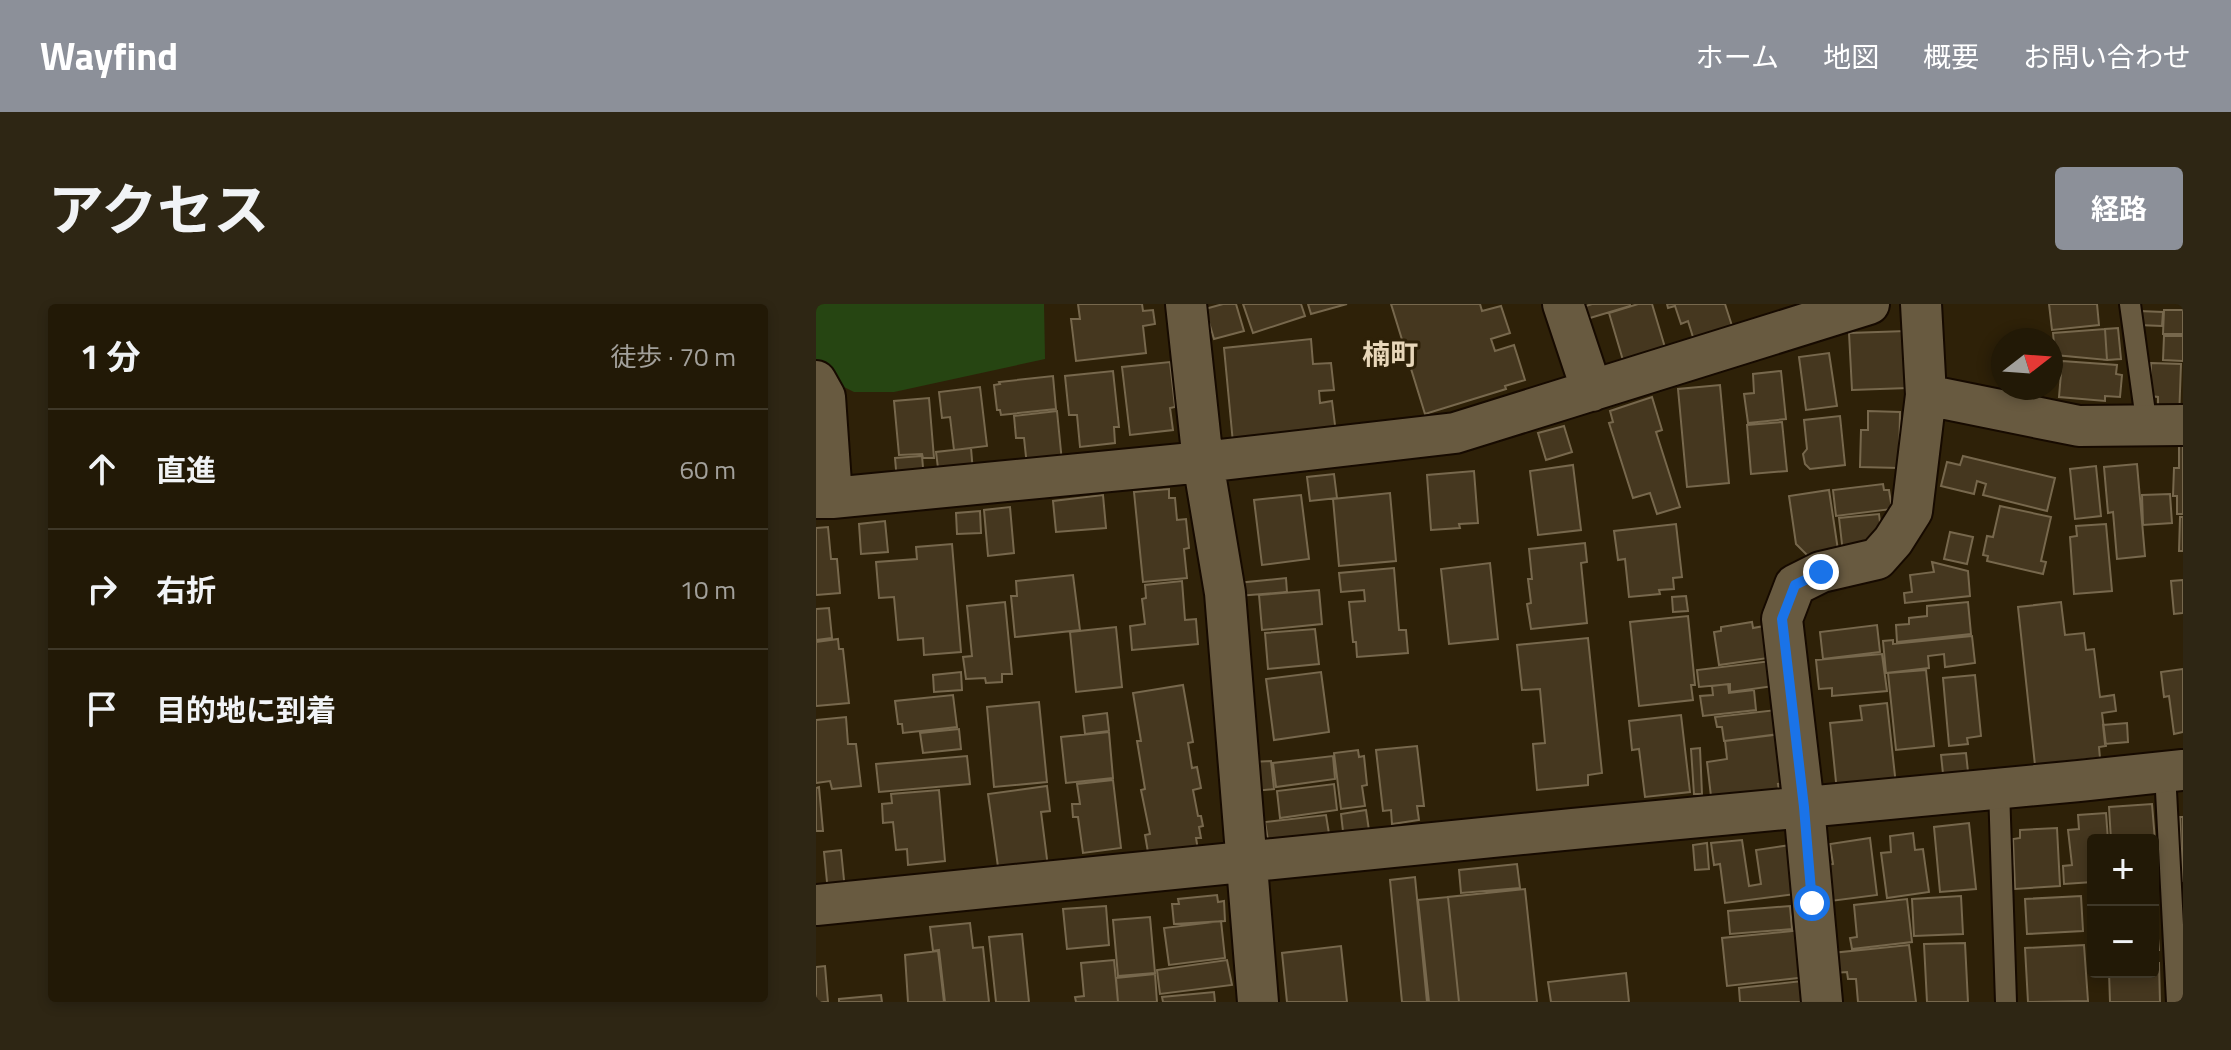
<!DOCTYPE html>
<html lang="ja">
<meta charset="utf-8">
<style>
:root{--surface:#221906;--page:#2e2614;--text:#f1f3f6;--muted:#a2a09b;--line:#3f3828;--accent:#8c9099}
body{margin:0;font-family:"Titillium Web","Noto Sans JP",sans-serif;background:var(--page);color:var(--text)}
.controls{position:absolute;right:24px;bottom:24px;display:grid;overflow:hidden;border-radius:8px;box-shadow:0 4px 12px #0003}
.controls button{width:72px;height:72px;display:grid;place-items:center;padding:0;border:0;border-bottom:2px solid var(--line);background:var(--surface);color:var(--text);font:40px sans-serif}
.compass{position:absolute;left:1175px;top:24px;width:72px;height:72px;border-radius:50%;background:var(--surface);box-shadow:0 4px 12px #0003;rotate:73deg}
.stop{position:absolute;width:24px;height:24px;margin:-18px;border:6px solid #1a73e8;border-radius:50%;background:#fff}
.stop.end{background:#1a73e8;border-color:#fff;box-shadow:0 2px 8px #0008}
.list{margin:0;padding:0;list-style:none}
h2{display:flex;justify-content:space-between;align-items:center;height:104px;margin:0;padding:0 32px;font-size:34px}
h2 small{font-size:26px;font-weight:400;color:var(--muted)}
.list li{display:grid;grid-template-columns:52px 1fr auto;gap:24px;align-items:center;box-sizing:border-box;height:120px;padding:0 32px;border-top:2px solid var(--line)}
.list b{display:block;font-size:30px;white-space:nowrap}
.list em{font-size:26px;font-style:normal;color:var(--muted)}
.icon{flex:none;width:44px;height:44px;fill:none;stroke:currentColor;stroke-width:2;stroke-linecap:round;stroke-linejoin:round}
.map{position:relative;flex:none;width:1367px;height:698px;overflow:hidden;border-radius:8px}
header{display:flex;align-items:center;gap:48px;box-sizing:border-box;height:112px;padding:0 40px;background:var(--accent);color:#fff}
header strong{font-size:38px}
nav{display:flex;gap:44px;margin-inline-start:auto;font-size:28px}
.intro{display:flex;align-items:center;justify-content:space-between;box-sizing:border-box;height:192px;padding:0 48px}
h1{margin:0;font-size:56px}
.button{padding:20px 36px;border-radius:8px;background:var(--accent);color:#fff;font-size:28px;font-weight:700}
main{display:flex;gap:48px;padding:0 48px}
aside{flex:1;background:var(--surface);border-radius:8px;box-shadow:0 4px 12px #0003}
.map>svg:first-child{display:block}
.green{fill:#264512}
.building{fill:#45371f;stroke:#77684d;stroke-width:2}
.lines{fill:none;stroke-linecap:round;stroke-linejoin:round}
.lane-casing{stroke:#160a00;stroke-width:24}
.street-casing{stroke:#160a00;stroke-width:44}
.lane{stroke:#685a40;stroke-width:20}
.street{stroke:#685a40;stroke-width:40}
.route{stroke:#1a73e8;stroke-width:10}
.labels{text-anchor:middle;stroke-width:6;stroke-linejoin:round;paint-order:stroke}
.quarter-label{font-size:28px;font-weight:bold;fill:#e8d7ba;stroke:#2e2108}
</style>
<header>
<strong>Wayfind</strong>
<nav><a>ホーム</a><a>地図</a><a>概要</a><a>お問い合わせ</a></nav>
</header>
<div class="intro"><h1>アクセス</h1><a class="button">経路</a></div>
<main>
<aside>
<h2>1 分<small>徒歩 · 70 m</small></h2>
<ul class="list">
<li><svg class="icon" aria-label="ahead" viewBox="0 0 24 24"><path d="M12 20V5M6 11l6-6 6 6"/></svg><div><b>直進</b></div><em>60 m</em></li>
<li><svg class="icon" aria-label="right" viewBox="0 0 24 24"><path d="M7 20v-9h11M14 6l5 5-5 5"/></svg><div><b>右折</b></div><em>10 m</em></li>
<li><svg class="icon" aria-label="arrive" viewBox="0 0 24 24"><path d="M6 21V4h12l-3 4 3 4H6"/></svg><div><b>目的地に到着</b></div></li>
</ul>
</aside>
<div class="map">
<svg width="1367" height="698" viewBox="0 0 1367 698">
<rect width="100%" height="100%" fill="#2e2108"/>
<path class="green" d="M0,0H228L229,55L78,88H38L8,73L0,66Z"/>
<path class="building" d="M262,0H326L327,7L337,6L339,20L327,22L330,49L260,57L255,15H264Z
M407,0H420L428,27L398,35L389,5Z
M427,0H485L489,12L437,29Z
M492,0H531L495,10Z
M575,0H664L666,7L685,2L694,29L675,35L679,47L698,41L709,76L689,82L690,85L609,110Z
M776,0H814V2L764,17L760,5Z
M822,0H836L851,50L809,63L793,9Z
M851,0H909L917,25L881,46L872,17L865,20L859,2L852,4Z
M1233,0H1281L1283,21L1236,26Z
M1348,6H1367V30H1347Z
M1323,7L1347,8L1346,22L1322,21Z
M1302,24L1305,55L1291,56L1289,25Z
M1289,25L1291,56L1239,51L1237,29Z
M1090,27L1092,84L1036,86L1033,29Z
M1348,32H1367V57L1347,56Z
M495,35L497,60L515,59L518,86L503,87L504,99L516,97L520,129L417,139L408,44Z
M1013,49L1021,102L990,106L983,53Z
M1246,57L1301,61L1300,70L1306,71L1304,93L1289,92V97L1243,93Z
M354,58L359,103L354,104L357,126L314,131L306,63Z
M1335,59L1365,60L1363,115L1342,104V93L1334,92Z
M297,67L303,123H298L299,139L264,143L261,111H253L249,72Z
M965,67L970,115L932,119L928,90L938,89L937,70Z
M237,72L240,105L185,111L184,106H181L178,81L184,80L183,78Z
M904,81L913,179L871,183L862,85Z
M164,83L171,142L138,146L134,113L126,114L123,88Z
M836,93L846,126L840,128L864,203L841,210L834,189L817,194L793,119L797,118L794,107Z
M113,94L118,154H107L106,150L83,151L78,97Z
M241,107L246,158L211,162L208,134H200L198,112Z
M1052,107L1084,108L1083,164L1044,163L1045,126H1052Z
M1024,112L1029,161L994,165L989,160L987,150L991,145L988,116Z
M966,118L971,167L935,170L931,121Z
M748,122L756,148L730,156L722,129Z
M1363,141H1367V210H1361V192H1357L1358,164H1363Z
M155,144L157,168L123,172L120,148Z
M106,152L108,175L81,177L79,154Z
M1147,152L1239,174L1231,207L1167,191L1170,180L1161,177L1158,190L1125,182L1131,158L1144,161Z
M1321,160L1329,252L1301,255L1297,208L1292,209L1288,163Z
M757,161L765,226L722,231L714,167Z
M1280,162L1285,212L1259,215L1254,165Z
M658,167L662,219L643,220L644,224L615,226L611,171Z
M518,170L521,194L494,197L491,173Z
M1067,180L1068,186H1073L1076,205L1020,212L1017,186Z
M353,185V194H359L361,216L370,215L373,244L368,245L371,274L327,278L318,188Z
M1013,186L1022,246L991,251L980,240L973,192Z
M574,189L580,257L523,262L517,195Z
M1354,190L1356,219L1327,221L1326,191Z
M287,191L290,224L240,228L237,197Z
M485,191L493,255L446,261L438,196Z
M1184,202L1235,213L1225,257L1230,258L1227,270L1171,257L1172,252L1167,251L1171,232L1177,233Z
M194,203L198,249L172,252L168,206Z
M164,207L165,229L141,230L140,209Z
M1063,210L1066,235L1027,249L1023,214Z
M1364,213H1367V247H1363Z
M69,217L72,248L45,250L43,220Z
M860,220L866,273L857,274L858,285L843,286L844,290L813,293L809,255L802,256L798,227Z
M1290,220L1296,287L1258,290L1254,233L1261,232L1260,222Z
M12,223L15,255H21L24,289L0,291V224Z
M1134,228L1157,233L1151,260L1128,255Z
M769,239L771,258L765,259L771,319L715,325L711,300L715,299L712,275H716L713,245Z
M136,240L145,348L108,351L107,334L82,336L78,293L63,294L60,258L101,255L100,243Z
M1116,258L1152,267L1154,292L1089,299L1088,289L1096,288L1094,271L1118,268Z
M674,259L682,335L633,340L625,265Z
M578,264L583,326H590L592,349L541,353L540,338H537L533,298L549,297L548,286L525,288L523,269Z
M257,271L264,326L199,333L195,292H201L200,277Z
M470,274L471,288L422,292L421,279Z
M1367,276V309L1358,310L1355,277Z
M366,277L369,316L380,315L382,340L316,346L314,322L329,320L326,295L330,294L329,281Z
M503,286L506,320L446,326L443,291Z
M870,292L872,307L857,308L856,293Z
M189,298L196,370H186V378L170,379L169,374L150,375L147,353L156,352L151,302Z
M1152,298L1155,330L1081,338L1080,321L1093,320V314L1111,312V302Z
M1245,298L1249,331L1268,329L1270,346L1278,345L1284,393L1298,391L1300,407L1286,409L1290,442L1283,443L1284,454L1219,461L1202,303Z
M13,304L16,334L0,336V305Z
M872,312L879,381H875L877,396L823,402L814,318Z
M936,318L937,324L948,322L952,354L903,361L898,328L905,327V323Z
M1061,321L1064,348L1007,355L1004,328Z
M300,323L306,383L260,388L254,328Z
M499,325L503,360L452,365L449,329Z
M1156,332L1159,359L1129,363L1128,350L1112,352L1113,364L1070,369L1067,337L1077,336V340Z
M772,334L786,469L772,471V481L721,486L717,440L729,439L724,385L706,386L701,341Z
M22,335L23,345H27L33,399L0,402V338Z
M1066,350L1071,387L1016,392V384L1003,385L1000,356Z
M955,357L958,382L914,388V380L883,383L881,366Z
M1367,365V428L1358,430L1353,392L1348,393L1345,368Z
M1110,366L1118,442L1080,446L1072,369Z
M145,368L146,386L118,388L117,371Z
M505,368L513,428L458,436L450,375Z
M1159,371L1165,432L1151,434L1152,440L1133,442L1127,374Z
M912,380L913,389L938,386L940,406L887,412L884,392L897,391L896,382Z
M367,381L377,438L372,439L376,464L381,463L385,484L377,486L382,512H385L387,522L383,523L385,534H380L382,546L333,554L329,531L334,530L325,486L329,485L321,437H325L317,389Z
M137,391L141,423L87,429L86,420H82L79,397Z
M223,398L231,478L178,483L171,403Z
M1071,399L1080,481L1021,488L1014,419L1046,416L1044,402Z
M960,406L963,430L908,437L906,423H901L899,413Z
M291,409L293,427L269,430L267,412Z
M865,411L874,488L829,493L823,445L816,446L813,417Z
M30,413L32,440H40L45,482L16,485L14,477L0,479V416Z
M1311,419L1312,438L1289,440L1287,421Z
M143,425L145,445L107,449L104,429Z
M293,428L297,474L250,479L245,433Z
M967,430L973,479L962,480L964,493L896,501L891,458L911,455L909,437Z
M601,442L608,502H601L603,516L576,520L575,506L567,507L560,446Z
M884,444L886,490H878L875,445Z
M542,446L543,453L548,452L551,481L546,482L549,502L525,505L518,449Z
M1150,449L1153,477L1128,479L1125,451Z
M151,452L154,480L63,488L60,460Z
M517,452L519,475L460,483L457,459Z
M455,457L458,485L438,487L435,458Z
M297,476L305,544L267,549L262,513H257L256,500H264L261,480Z
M518,480L521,506L464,514L461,487Z
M231,482L234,507L225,508L232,563L183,570L172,490Z
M3,483L7,527H0V484Z
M123,486L129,557L92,561L91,545L80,546L77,518L67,519L66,500L76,499L75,490Z
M1336,500L1341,561H1337V536H1295L1293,503Z
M550,506L554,533L528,536L525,510Z
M1290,509L1292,536H1277V578L1248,580L1247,562L1256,561L1252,526L1263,525L1262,511Z
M510,511L514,536L453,543L449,518Z
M1364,513H1367V577H1366Z
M1153,519L1160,585L1124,588L1118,523Z
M1241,524L1244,582L1199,585L1197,535L1204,534V526Z
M1097,529L1099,546L1107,545L1113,588L1071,594L1065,549L1075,548L1074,532Z
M1054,534L1061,591L1015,597L1010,561L1017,560L1014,540Z
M926,536L933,582L945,580L940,546L975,541L980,590L909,599L904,560L898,561L895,539Z
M891,539L893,565L879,566L877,541Z
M25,546L29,586L12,588L8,548Z
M701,560L704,584L645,589L643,566Z
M599,573L611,698H586L574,576Z
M1337,576L1343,646H1337Z
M709,585L721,698H643L632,593Z
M401,591L402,598L408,597L409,617L358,620L356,600H363L362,595Z
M1145,592L1147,630L1098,632L1096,595Z
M1265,592L1267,627L1211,630L1209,595Z
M632,593L643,698H613L602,596Z
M1091,595L1096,638L1036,645L1034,634L1041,633L1038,601Z
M290,602L293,641L251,645L247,605Z
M974,602L976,625L914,630L912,607Z
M334,613L339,669L302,672L297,616Z
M405,617L409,654L353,661L348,624Z
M154,619L157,644L167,643L173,698H129L123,646L117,647L114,623Z
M986,626L991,673L911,682L906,634Z
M206,630L213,698H180L173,633Z
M1149,639L1152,698H1111L1108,640Z
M1093,641L1100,698H1042L1040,675H1032L1031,668L1018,669L1016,649Z
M1268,641L1272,697L1212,698L1209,644Z
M525,642L531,698H471L466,649Z
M122,647L128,698H92L89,651Z
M298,656L302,698H260L259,693L268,692L265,659Z
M411,656L416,681L344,690L341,666Z
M1337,659H1343L1344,698H1294L1293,668H1337Z
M9,662L12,698H0V663Z
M810,669L813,698H735L732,678Z
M339,670L341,698H302L300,674Z
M986,677L994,698H924L923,684Z
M398,688L399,698H347L346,693Z
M65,691L66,698H23V695Z"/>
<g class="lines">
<g class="lane-casing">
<path id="lane" d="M1314,0L1331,123
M1349,468L1361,698
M1183,485L1190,698"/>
</g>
<g class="street-casing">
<path id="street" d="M370,0L387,158L409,289L442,698
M747,0L776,87
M0,77L9,93L16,194
M1110,91L1263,122L1367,121
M0,194H16L387,158L639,129L1053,0
M0,601L757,525L1263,477L1367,466
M1006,698L988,503L966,315L979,281L1005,268L1061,255L1077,237L1096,207L1110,91L1105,0"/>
</g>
<use href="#lane" class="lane"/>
<use href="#street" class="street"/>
</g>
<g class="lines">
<path class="route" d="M996,599L988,503L966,315L979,281L1005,268"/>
</g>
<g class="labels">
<g class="quarter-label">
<text x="574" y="60">楠町</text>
</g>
</g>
</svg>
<div class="controls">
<button>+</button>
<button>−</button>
</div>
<svg class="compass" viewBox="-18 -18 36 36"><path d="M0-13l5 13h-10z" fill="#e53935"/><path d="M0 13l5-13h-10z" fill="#a2a09b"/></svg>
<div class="stop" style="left:996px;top:599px"></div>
<div class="stop end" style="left:1005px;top:268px"></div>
</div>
</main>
